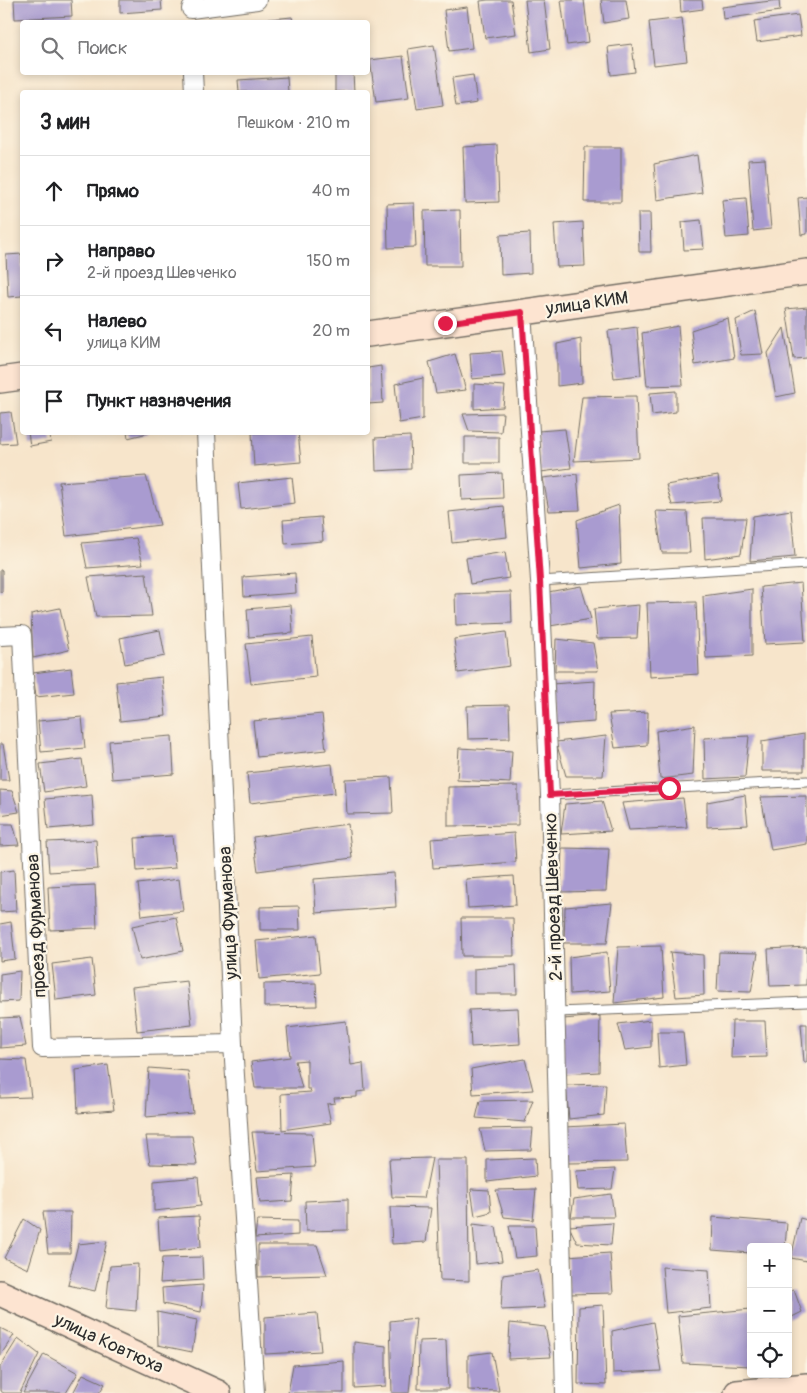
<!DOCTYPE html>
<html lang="ru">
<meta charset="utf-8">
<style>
:root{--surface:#fff;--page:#f2f2f2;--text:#202124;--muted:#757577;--line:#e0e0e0}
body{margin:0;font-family:Pangolin,sans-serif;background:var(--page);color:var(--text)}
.controls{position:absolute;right:15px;bottom:15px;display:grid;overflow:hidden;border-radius:5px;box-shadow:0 2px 8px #0003}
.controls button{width:45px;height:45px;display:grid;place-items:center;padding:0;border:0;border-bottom:1px solid var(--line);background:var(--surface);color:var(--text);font:25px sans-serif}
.stop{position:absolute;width:15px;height:15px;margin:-11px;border:4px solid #e11d48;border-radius:50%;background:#fff}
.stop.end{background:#e11d48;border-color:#fff;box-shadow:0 1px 5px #0008}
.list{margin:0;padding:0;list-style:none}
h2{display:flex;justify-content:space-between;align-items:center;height:65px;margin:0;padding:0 20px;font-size:21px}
h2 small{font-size:16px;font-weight:400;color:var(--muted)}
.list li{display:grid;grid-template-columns:32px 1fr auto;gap:15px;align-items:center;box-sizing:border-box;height:70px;padding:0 20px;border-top:1px solid var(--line)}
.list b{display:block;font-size:19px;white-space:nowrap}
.list p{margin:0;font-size:16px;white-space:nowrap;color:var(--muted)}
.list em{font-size:16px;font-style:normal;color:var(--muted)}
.icon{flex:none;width:28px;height:28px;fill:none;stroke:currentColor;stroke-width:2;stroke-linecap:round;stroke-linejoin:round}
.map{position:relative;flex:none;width:807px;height:1393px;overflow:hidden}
.search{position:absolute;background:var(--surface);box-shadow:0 2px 8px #0003;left:20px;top:20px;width:350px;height:55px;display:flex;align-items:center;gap:12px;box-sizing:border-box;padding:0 18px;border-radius:5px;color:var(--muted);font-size:19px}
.panel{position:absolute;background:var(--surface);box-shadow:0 2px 8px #0003;left:20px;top:90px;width:350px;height:345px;border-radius:5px}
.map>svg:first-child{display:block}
.building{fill:#a99bd0}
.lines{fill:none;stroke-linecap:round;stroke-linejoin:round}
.lane-casing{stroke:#726c63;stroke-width:11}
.street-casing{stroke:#726c63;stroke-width:20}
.secondary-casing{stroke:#726c63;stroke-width:28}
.lane{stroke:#fff;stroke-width:9}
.street{stroke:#fff;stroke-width:18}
.secondary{stroke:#fde4d1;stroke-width:25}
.route{stroke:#e11d48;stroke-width:6}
.labels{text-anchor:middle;stroke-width:4.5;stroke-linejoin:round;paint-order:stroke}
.street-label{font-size:18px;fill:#2b2b2b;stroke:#fcf5e5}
</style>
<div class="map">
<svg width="807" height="1393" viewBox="0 0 807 1393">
<rect width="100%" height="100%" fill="#fcf5e5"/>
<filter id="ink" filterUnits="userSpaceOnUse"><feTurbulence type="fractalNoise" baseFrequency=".02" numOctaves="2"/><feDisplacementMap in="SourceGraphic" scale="10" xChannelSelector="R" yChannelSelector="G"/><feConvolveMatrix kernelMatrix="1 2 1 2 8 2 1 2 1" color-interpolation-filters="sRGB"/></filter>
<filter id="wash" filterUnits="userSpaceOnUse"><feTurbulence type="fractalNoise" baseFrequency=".0096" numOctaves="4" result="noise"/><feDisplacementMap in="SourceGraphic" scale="20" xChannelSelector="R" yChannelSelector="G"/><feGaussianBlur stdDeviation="1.12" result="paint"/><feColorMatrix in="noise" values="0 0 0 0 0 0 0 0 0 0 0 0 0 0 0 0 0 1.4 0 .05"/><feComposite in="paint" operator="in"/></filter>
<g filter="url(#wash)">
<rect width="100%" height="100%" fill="#f7e5cb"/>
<g id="blocks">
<path class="building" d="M14,0H71L72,16L15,19Z
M120,0H161L162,10L120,13Z
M488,0H511L516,34L485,38L480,1Z
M525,0H544L550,49L531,52Z
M561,0H584L589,42L567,45Z
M601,0H626L629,19L604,23Z
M680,0H702L703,9L681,12Z
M779,0L780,11L723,19L722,7Z
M467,7L472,48L449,51L444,10Z
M798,15L801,36L757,42L754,21Z
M292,17L293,22H249V21Z
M682,18L687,61L654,65L649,22Z
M632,44L635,72L611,75L608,47Z
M434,45L443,105L417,109L408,49Z
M403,56L409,98L376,102L370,60Z
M335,72H353L354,92H335Z
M473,75L477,103L456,106L452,78Z
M287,77L288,92H239L238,80Z
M497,145L499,202L465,203L463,147Z
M585,147H621V202H584Z
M697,155L702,193L657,200L654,164Z
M765,159L771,229L753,231L748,160Z
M807,197V234L801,235L798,198Z
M746,198L749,236L726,238L722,200Z
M414,203L416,247L388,248L387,204Z
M460,210L461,266H425L424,211Z
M638,213H650L651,252H639Z
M701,220L704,249L684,250L682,222Z
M583,222L585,266L557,267L554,224Z
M530,233L531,273L501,275L500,235Z
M22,254V296L8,297L6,255Z
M807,307V358L794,359L786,309Z
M755,311L763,354L741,355L736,320Z
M728,318L734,358L695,365L691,330Z
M678,326L683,385L647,386L642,333Z
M637,327L641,375L614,378L608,331Z
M784,328L795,393L776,397L768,353Z
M581,339L582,383L557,386V344Z
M502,351L505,376L472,379L470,353Z
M455,354L466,390L436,393L429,362Z
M381,366L383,403L368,404V368Z
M423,378V419L399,423L395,384Z
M474,384L505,386L503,407L474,409Z
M676,391V412L652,415L650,393Z
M636,396L639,458L574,461L582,397Z
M11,412L16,443L0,444V413Z
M503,413L501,432L469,431L463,414Z
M565,429L571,468L541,472L538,431Z
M28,432H49L51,442L30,446Z
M127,432H148V433L128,438Z
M298,432L301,462L254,466L252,433Z
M410,436L411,469L376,471L375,438Z
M465,437H499V463H465Z
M502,473L503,498L462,500L461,475Z
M577,474L580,510L549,511L543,478Z
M146,476L160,525L66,536L59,482Z
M718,476L721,501L672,505L666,485Z
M292,477L295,503L241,509L238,483Z
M619,505L621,564L581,568L577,520Z
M504,506L507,537L452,543L449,512Z
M791,510L795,557L750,561L753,516Z
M656,511L687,512L690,553H662Z
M321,517L323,541L285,544L283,520Z
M703,518H746L741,554L705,559Z
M136,538L143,564L87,568L82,543Z
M505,552L509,578L470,584L466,558Z
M0,570H2V592H0Z
M146,573L152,616L96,617L88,577Z
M295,573L296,593L244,597L243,577Z
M801,583L805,642L765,644L761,587Z
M581,586L591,619L550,626L548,592Z
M752,589V656L706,658L703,596Z
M511,592L512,623L456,625L455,594Z
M696,602L699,674L650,677L647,603Z
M291,605L293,633L249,637L247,609Z
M639,605L637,638L597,639L594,609Z
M60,608L69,650L33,658L31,614Z
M160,630L165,656L125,664L120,638Z
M506,632L510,666L458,673L454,639Z
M312,637L316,677L251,684L246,644Z
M556,639L593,643L598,671H555Z
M71,668L74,693L36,697L33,673Z
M162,677L166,716L120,721L116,682Z
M595,681L594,722L555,725L551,684Z
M509,705L510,738L468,739L467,706Z
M648,712L647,745L615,748L609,714Z
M322,714L326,750L257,757L253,721Z
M82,717L85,748L41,752L38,721Z
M695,725L693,775L660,779L656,731Z
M804,734V771H762V741Z
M172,736L174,774L112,779L109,741Z
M606,736L603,776H566L556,742Z
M749,736L745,777L705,779L704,738Z
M0,744H3L9,780H0Z
M459,748L512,751L510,783L457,780Z
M82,759L86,786L44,792L40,764Z
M332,764L335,793L250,803L247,773Z
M391,777L393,813L347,814L345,779Z
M518,786V825L448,826V787Z
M0,790L12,791L19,812L0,815Z
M92,795L94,825L48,829L45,799Z
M745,795L748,825L707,827V802Z
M807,796V844L771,850L761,797Z
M683,798L687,827L629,830L622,803Z
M602,801L611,831L561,834L565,804Z
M0,824H13L19,845L0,846Z
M348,824L352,858L258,871L253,837Z
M514,833L516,862L433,868L431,839Z
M172,836L175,868L137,871L135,838Z
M96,840L98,869L49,872L47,842Z
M562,848L609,849L606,891L560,892Z
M14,870L16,911L0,912V872Z
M394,873L396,907L316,913L314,879Z
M514,876L516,905L468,908L466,879Z
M179,879L183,911L142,916L138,884Z
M95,885L97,928L50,930L48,887Z
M612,903L607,943H564L565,907Z
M299,906L300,930H260V907Z
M176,917L183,951L140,960L132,926Z
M461,918H513L514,956H462Z
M11,922L15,959L0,961V924Z
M316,935L320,973L259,979L256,941Z
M661,946L664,997L614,1003L618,947Z
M807,947L806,985L770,986L768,949Z
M607,952L610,991L570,994L569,957Z
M670,952L703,955L704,995L676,997Z
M719,952L758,953L751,992L717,991Z
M92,959L96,995L56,1000L52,964Z
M516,965L517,994H474V969Z
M20,971L19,1001L0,1002V974Z
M187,981L192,1025L137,1031L132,987Z
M316,983L317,1006L264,1007V984Z
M518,1008L520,1044L471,1047L469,1010Z
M600,1016L599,1072L563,1074V1019Z
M20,1017L26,1046L0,1048V1018Z
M651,1020V1047L625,1050L618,1024Z
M346,1021L351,1065L363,1063L365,1091L357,1092V1097L334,1098L335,1103L327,1104L331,1123L282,1130L281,1094L311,1092L310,1089H307V1060L295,1061L302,1088H255L251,1062L290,1057L287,1028Z
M732,1021H765L767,1057L731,1058Z
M801,1024H807V1062H804Z
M657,1032H683L686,1065L659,1068Z
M0,1059L26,1060L31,1097L0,1098Z
M525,1059L533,1090L473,1094L471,1069Z
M108,1065L114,1110L78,1113L76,1070Z
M149,1068L188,1071L193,1113L146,1117Z
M606,1084L604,1115L569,1119L566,1085Z
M533,1100L525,1122L476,1118L480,1101Z
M624,1124L627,1162L568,1163L564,1127Z
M533,1128L531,1150L485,1151L480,1129Z
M252,1132L312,1133L315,1167L257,1171Z
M146,1136H192L197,1165L150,1164Z
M432,1158L424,1198L392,1197L389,1159Z
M535,1158L536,1176L487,1182V1160Z
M436,1160H468L469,1281L440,1280Z
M615,1169L612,1189L578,1190L576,1171Z
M294,1175L292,1201L260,1203L257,1177Z
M198,1177L201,1206L154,1211V1181Z
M471,1189L489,1190L491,1212L475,1216Z
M536,1189L533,1220L504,1217L496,1190Z
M611,1194L614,1217H571L574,1199Z
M348,1199V1230L306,1231L305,1201Z
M390,1207L431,1208L426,1242L392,1244Z
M43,1212H71L70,1253H48Z
M199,1216L201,1247L160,1252L158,1218Z
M713,1217L787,1223L785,1247H751V1253L712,1250Z
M800,1218L807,1220V1261L791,1258Z
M24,1219L40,1230L28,1269L4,1258Z
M257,1220L298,1221V1235L255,1238Z
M613,1223L611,1245L577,1243L569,1226Z
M473,1224L496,1227L502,1261L476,1264Z
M509,1226H535L537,1256L515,1258Z
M107,1241L95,1291L68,1285L78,1244Z
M258,1245H317L327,1275L258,1277Z
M610,1253L613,1293L569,1294L567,1256Z
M202,1257L203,1280L160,1283L162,1258Z
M138,1264L136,1311L106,1308L110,1266Z
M662,1267L709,1270L711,1308L666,1313Z
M538,1270L545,1308L501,1310L503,1275Z
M203,1285L201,1312L163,1304L162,1288Z
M794,1290L802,1312L788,1319V1292Z
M603,1305L606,1385L578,1384L579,1307Z
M751,1309V1366L683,1363L678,1316Z
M157,1312L197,1320L192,1352L158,1345Z
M317,1313L321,1351L265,1354V1317Z
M416,1318L409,1393H392L390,1321Z
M653,1322L661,1371L613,1373L612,1331Z
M510,1323L545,1327L551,1357L508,1359Z
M0,1328L14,1335L0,1356Z
M18,1338L39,1354L20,1393H4L0,1391V1367Z
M446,1340L448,1389H418L419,1341Z
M354,1342L386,1346V1386L354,1388Z
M492,1352L499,1391L468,1390V1355Z
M44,1354L78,1373L66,1393H23Z
M344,1361V1393H288L293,1365Z
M83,1374L105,1384L99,1393H73Z"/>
</g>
</g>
<g filter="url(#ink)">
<use href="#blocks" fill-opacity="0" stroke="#726c63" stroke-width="1"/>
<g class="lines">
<g class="lane-casing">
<path id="lane" d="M540,581L807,564
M550,795L807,781
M557,1012L807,1002"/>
</g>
<g class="street-casing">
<path id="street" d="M191,9L257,0
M193,72L194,92
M522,312L540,581L550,795L565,1393
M206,432L233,1044L255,1393
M0,636L22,635L42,1048L233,1044"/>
</g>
<g class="secondary-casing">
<path id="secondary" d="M368,334L807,272
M0,380L22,377
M0,1293L218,1393
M737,1393L807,1386"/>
</g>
<use href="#lane" class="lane"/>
<use href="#street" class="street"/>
<use href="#secondary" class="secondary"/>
</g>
</g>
<g class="lines" filter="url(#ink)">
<path class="route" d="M445,323L522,312L540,581L550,795L669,788"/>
</g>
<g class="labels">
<g class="street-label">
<text transform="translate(587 303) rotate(-8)" y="6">улица КИМ</text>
<text transform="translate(553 897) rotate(-92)" y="6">2-й проезд Шевченко</text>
<text transform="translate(228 913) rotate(-93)" y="6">улица Фурманова</text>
<text transform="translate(36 926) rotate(-93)" y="6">проезд Фурманова</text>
<text transform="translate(109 1343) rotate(25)" y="6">улица Ковтюха</text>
</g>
</g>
</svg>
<div class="controls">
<button>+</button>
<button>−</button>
<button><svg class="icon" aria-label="locate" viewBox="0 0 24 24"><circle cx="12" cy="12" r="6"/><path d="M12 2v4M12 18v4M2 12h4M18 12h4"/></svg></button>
</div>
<div class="stop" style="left:669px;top:788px"></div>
<div class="stop end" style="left:445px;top:323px"></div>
<div class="search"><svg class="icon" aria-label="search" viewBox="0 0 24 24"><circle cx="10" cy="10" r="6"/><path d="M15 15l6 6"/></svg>Поиск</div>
<section class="panel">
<h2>3 мин<small>Пешком · 210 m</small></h2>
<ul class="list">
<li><svg class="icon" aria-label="ahead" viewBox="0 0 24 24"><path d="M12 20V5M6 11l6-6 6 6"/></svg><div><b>Прямо</b></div><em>40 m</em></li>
<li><svg class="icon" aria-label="right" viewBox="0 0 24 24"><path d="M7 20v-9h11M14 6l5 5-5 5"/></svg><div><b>Направо</b><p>2-й проезд Шевченко</p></div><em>150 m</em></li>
<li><svg class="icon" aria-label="left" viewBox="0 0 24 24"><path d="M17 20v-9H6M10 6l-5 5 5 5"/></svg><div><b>Налево</b><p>улица КИМ</p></div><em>20 m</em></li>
<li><svg class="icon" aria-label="arrive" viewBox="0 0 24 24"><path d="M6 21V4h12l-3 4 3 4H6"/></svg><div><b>Пункт назначения</b></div></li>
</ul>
</section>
</div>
